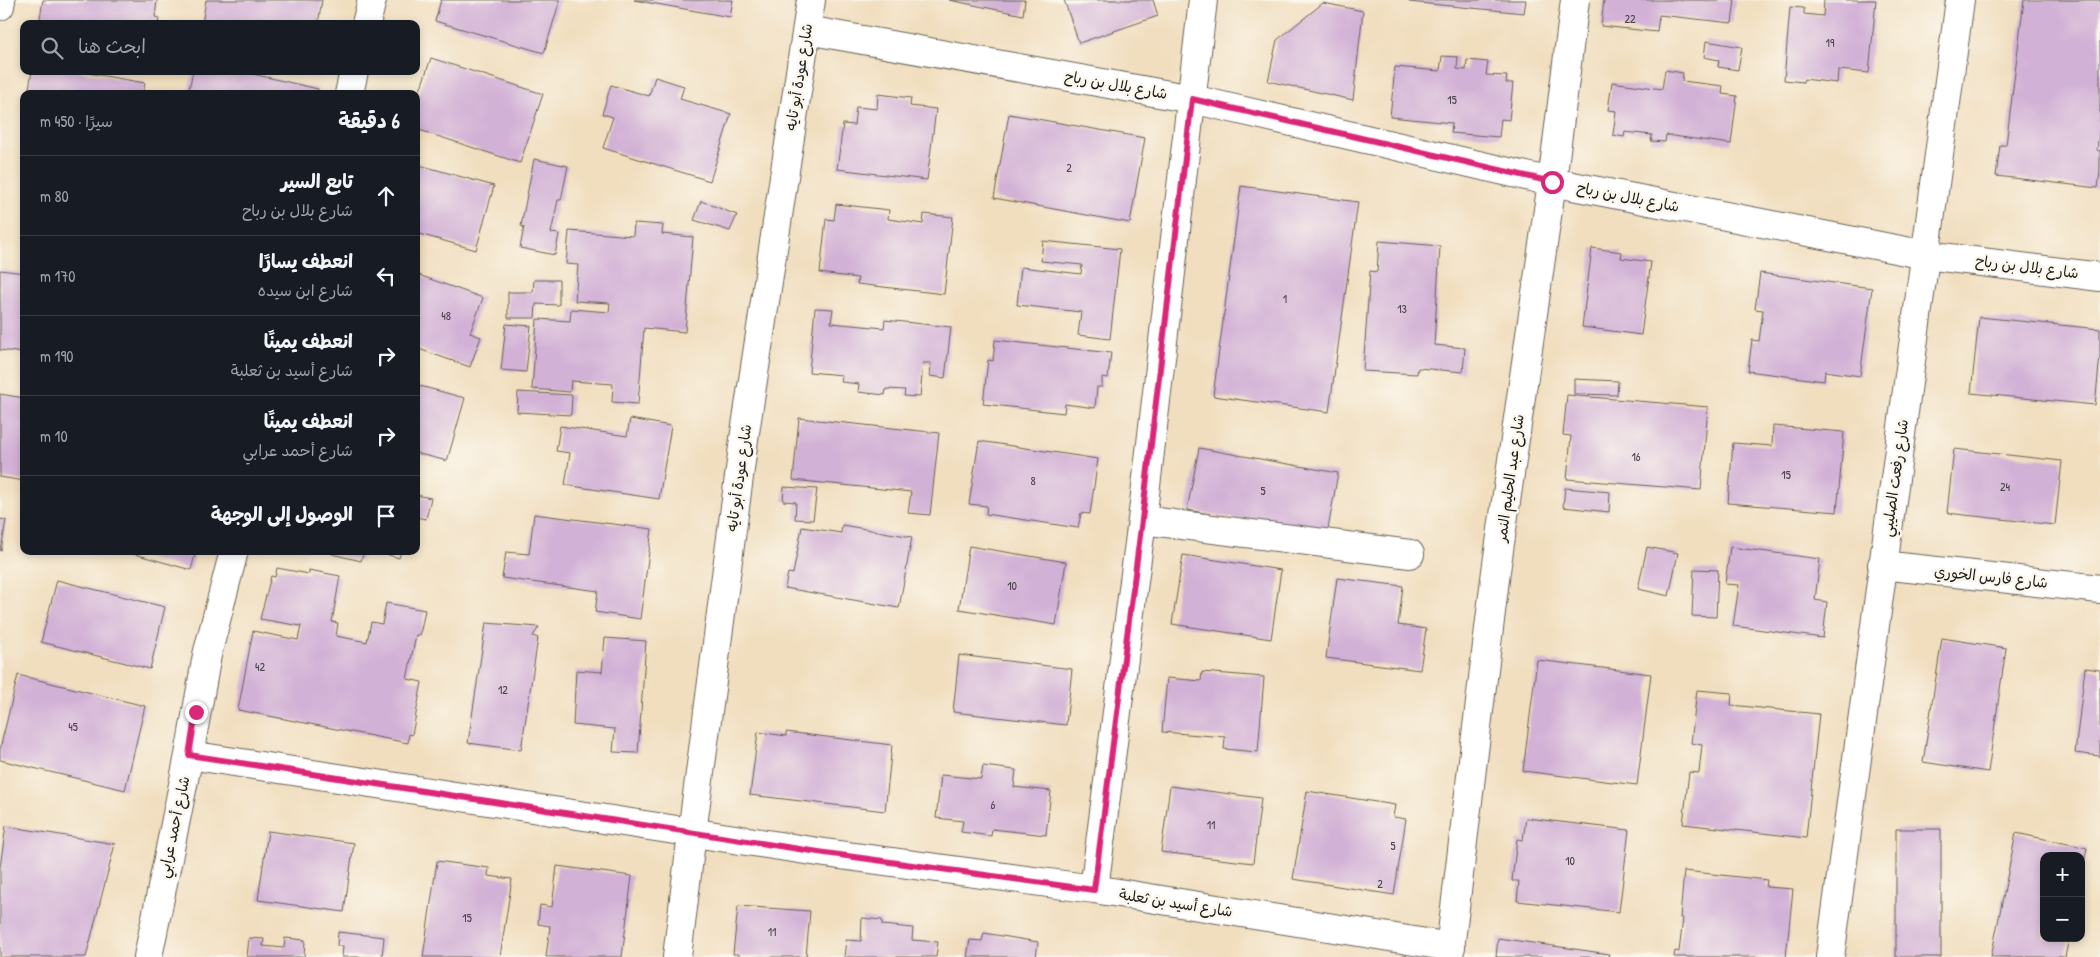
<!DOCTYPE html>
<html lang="ar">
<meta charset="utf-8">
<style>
:root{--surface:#171b24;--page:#242831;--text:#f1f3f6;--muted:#9ea1a6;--line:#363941}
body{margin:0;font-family:"Patrick Hand","Playpen Sans Arabic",sans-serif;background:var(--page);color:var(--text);direction:rtl}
.controls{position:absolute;right:15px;bottom:15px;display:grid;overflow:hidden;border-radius:10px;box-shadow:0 2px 8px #0003}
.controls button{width:45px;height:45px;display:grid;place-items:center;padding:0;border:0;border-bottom:1px solid var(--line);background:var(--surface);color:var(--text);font:25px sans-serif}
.stop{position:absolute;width:15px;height:15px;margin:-11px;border:4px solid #db2777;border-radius:50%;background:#fff}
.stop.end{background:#db2777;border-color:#fff;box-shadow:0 1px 5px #0008}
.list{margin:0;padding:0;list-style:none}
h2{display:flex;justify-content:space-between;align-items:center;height:65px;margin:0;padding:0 20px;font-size:21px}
h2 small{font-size:16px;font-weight:400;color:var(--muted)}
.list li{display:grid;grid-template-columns:32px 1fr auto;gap:15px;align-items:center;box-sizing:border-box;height:80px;padding:0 20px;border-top:1px solid var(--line)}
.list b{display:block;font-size:19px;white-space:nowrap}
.list p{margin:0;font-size:16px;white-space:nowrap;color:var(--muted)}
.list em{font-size:16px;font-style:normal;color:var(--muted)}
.icon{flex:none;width:28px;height:28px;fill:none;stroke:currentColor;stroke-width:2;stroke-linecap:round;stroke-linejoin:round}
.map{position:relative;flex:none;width:2100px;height:957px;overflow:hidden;direction:ltr}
.search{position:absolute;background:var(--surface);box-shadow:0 2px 8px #0003;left:20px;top:20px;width:400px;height:55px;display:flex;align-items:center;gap:12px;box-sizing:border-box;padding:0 18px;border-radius:10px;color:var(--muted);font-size:19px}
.panel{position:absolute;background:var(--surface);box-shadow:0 2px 8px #0003;left:20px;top:90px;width:400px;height:465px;border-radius:10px;direction:rtl}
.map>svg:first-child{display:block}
.building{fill:#d2b1d6}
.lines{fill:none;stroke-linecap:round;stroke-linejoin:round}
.minor-casing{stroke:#676055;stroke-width:30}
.minor{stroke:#fff;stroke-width:28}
.route{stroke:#db2777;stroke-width:6}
.labels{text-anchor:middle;stroke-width:5;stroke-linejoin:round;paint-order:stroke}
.number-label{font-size:12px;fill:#4a414a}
.street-label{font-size:15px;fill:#1c1c1c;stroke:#fbf7ec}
</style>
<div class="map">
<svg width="2100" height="957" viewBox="0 0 2100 957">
<rect width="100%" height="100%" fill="#fbf7ec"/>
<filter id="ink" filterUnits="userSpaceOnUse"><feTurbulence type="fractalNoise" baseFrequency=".02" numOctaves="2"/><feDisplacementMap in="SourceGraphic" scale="10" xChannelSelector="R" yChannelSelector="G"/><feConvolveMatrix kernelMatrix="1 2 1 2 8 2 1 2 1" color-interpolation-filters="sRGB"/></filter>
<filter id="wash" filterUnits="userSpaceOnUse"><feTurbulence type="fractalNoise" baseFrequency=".0096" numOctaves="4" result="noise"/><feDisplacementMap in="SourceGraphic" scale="20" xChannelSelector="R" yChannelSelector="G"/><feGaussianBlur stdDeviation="1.12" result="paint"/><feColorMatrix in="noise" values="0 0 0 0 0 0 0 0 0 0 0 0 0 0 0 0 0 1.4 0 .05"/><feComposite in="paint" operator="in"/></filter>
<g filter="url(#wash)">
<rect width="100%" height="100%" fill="#f1debf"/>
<g id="blocks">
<path class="building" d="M43,0H157L155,17L159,18L158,24H39Z
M206,0H322L318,24H202Z
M441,0H560L544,53L435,21Z
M634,0H733L730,17Z
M949,0H1025L1023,15Z
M1064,0H1153L1158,16L1079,43Z
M1410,0H1526L1524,13L1409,2Z
M1604,0H1735L1732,23L1659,15L1657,32L1601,26Z
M1824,0H1876L1869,73L1838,70L1837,83L1804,79L1803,82L1784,80L1790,7L1804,8V14L1823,16Z
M2024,0H2100V125L2097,150L2100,151V172L2098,188L1996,176L2000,145H2006Z
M1323,3L1363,11L1353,100L1268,81L1277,40Z
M1706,41L1742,47L1738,70L1718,67L1719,60L1704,57Z
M1442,56L1458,57L1457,69L1466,70L1467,60L1488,62L1486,75L1507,76L1506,83H1513L1509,120L1501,119L1499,137L1451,133L1452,123L1390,117L1395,67L1440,71Z
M431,58L543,94L520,163L416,129V102Z
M1665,70L1683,73L1682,81L1723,86L1722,94L1737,96L1731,144L1666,135L1665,142L1651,141L1652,135L1625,132L1624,137L1613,135L1616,111L1608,110L1612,82L1662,89Z
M32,71H76L145,83L143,94H28Z
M193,71H240L318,89L317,94H188Z
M655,77L684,86L680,99L731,114L710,181L603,148L613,117L602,114L611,85L649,96Z
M878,94L911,98L910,106L936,109L927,180L837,169L843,124L854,125L856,107L877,109Z
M1009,114L1145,138L1130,223L994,198Z
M534,159L568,166L561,200H558L551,233L559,234L555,255L520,248L524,227L521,226Z
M416,164L494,186L476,250L416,233Z
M1241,186L1358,202L1329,412L1213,396Z
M701,201L737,215L730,231L694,220Z
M836,204L889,210L888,219L923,224L924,214L953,217L944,294L857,284L858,278L820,273L826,219L834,220Z
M634,223L663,225L662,234L693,237L685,332L644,328L638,404L612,402L613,384L571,381L570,392L532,389L537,319L570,321L571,309L609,312L610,303L575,301L578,265L566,264L569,231L633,236Z
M1043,241L1120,249L1110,339L1078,335L1081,312L1017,305L1021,267L1081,274L1082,265L1041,261Z
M1379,241L1440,246L1434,345L1465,348L1463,372L1418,368L1417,374L1363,371L1370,271L1377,272Z
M1592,248L1622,252L1621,258L1651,262L1641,335L1582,327Z
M0,270L24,273V353L0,350Z
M1760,273L1872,288L1860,376L1825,371L1824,381L1748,371L1752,340L1759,341L1763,310L1755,309Z
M416,274L483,298L470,333L481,337L470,367L416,348Z
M534,280H559V305L536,304L535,318H508V292H533Z
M815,308L833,309L831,323L884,328L885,320L951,327L945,378L930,376L931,363H923L920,397L904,396L905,390L886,389L885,395L858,392L859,384L841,382L842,375L809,372Z
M1979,317L2100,329V356L2095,405L1971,393Z
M506,324L531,326L526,372L501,370Z
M995,340L1111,353L1108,378L1102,377V387H1097L1095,408L1065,404L1064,413L983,404L988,360L993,361Z
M1574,379L1618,381L1617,395L1574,394Z
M416,385L465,398L447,461L416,453Z
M518,392L572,395L571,415L517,412Z
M0,394L24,398V481L0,477Z
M1567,395L1708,407L1701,490L1567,479L1571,436L1563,435Z
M799,418L939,433L930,515L908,513L911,492L793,480Z
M630,419L671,426L659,499L565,485L570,453L556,451L560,426L627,436Z
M1773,426L1844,432L1837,512L1728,503L1733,443L1772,446Z
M979,441L1098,459L1090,514L1081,513L1078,528L986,514L987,506L969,504Z
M1199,448L1338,473L1327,535L1187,510Z
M1954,449L2062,461L2055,525L1947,513Z
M784,487L817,489L813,520L795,519L796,502L783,501Z
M1565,488L1610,492L1609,512L1563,507Z
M416,495L431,498L426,519L416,517Z
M534,514L652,529L640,619L595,612L598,591L502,578L506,552L529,554Z
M0,519L6,520L1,551L0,550Z
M842,525L912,537L899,608L785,588L788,573L793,574L802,527L841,533Z
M969,546L1066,562L1056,625L959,609Z
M1647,547L1678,553L1669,596L1638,589Z
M1730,547L1820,559L1815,600L1827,602L1823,638L1733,626L1739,585L1725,584Z
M124,551H196L191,570Z
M333,551H364L361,561L332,554Z
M375,551H401L399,558Z
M1183,555L1281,570L1271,639L1172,624Z
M277,568L309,574V570L340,576L332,622L338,623L336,636L367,642L371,622L382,624L386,603L425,610L420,635H416L407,679L422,682L412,735L409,734L408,743L238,710L253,631L298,640L301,626L260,619L271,576L275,577Z
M1694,569L1718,570L1716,617L1692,616Z
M1337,578L1403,586L1398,625L1426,629L1420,670L1326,658Z
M57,580L165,607L150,669L41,642Z
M486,623L539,627L533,636L538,638L521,750L468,743Z
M605,638L646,641L638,753L613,752L615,729L573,725L576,670L602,672Z
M1942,638L2006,648L1988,772L1923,762Z
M959,655L1072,669L1066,725L953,712Z
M1537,660L1651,674L1637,785L1523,771Z
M2085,668L2100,670V756L2075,753Z
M1202,672L1264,677L1258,752L1224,749L1225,737L1162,732L1167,678L1201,681Z
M18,675L145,706L125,790L0,760V749Z
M1697,690L1732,693L1731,705L1819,714L1806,838L1683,824L1689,772L1699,773L1702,745L1691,743Z
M758,732L786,736V732L892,745L885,811L750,795Z
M983,766L1016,770L1014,787L1051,791L1046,835L992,829L991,836L961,832L963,821L936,818L941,775L981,779Z
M1170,786L1261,798L1253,863L1161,852Z
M1307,791L1395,805L1393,817L1406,819L1394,895L1293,879Z
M1526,818L1629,830L1619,912L1517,901L1519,881H1512L1517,839L1523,840Z
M6,826L115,844L86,957H0V867Z
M1896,829H1941V957H1896Z
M268,831L354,843L344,912L258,900Z
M2016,833L2087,848L2082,873L2081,856H2044V938H2069L2065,957H1991Z
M437,861L489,868L488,876L512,879L500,957H423Z
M557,866L632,876L622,957H546L550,926L538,924L540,905L552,907Z
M1684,871L1767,880L1766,887L1793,889L1786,957H1674L1675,951L1679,952L1683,918H1680Z
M738,906L810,911L806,957H739V954H733Z
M862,918L882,920V925L913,928L912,940L938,942L936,957H844L846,940L861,941Z
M338,932L384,937L382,957H342L343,946H337Z
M984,933L1038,942L1036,957H967L970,940L982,941Z
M249,938L264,939L263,946L284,948L285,938L305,940L304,957H247Z
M1498,938L1609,954L1608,957H1496Z"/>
</g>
</g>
<g filter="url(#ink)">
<use href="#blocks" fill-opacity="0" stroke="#676055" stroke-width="1"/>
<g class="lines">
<g class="minor-casing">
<path id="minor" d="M0,6L1,0
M366,24L372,0
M807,30L1192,99L1552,182L1926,255L2100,277
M349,94L354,71
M1142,520L1410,554
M1882,565L2100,589
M189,755L825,853L1094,889L1451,947
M1094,889L1142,520L1203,0
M148,957L189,755L207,655L234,551
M677,957L692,833L744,439L811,0
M1449,957L1496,571L1552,182L1575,0
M1830,957L1960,0"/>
</g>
<use href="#minor" class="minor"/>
</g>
</g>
<g class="lines" filter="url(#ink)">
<path class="route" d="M196,712L189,755L825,853L1094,890L1142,520L1192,99L1552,182"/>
</g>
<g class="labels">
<g class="number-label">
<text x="1630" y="23">22</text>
<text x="1830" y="47">19</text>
<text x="1452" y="104">15</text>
<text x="1069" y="172">2</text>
<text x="1285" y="303">1</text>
<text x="1402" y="313">13</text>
<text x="446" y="320">48</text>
<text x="1636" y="461">16</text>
<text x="1786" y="479">15</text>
<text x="1033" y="485">8</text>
<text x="2005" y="491">24</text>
<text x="1263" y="495">5</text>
<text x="1012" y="590">10</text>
<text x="260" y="671">42</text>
<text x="503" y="694">12</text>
<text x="73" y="731">45</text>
<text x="993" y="809">6</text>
<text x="1211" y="829">11</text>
<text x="1393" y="850">5</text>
<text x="1570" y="865">10</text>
<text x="1380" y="888">2</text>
<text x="467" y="922">15</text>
<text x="772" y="936">11</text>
</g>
<g class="street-label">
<text transform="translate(799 77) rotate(-81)" y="5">شارع عودة أبو تايه</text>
<text transform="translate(1116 85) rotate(10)" y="5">شارع بلال بن رباح</text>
<text transform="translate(1628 197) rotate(11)" y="5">شارع بلال بن رباح</text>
<text transform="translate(2027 267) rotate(7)" y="5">شارع بلال بن رباح</text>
<text transform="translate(739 478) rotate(-82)" y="5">شارع عودة أبو تايه</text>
<text transform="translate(1510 478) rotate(-82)" y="5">شارع عبد الحليم النمر</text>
<text transform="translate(1895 478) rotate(-82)" y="5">شارع رفعت الصليبي</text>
<text transform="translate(1991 577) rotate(6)" y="5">شارع فارس الخوري</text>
<text transform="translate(174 827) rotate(-78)" y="5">شارع أحمد عرابي</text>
<text transform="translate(1176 903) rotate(9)" y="5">شارع أسيد بن ثعلبة</text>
</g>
</g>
</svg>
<div class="controls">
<button>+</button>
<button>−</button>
</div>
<div class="stop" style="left:1552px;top:182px"></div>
<div class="stop end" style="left:196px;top:712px"></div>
<div class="search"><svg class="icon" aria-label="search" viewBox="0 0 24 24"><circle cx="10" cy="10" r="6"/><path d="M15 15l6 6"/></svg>ابحث هنا</div>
<section class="panel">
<h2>6 دقيقة<small>سيرًا · 450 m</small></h2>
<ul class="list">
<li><svg class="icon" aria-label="ahead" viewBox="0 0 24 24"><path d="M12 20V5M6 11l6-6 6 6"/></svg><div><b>تابع السير</b><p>شارع بلال بن رباح</p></div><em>80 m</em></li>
<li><svg class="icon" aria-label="left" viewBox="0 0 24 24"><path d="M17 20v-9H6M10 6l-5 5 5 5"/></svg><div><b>انعطف يسارًا</b><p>شارع ابن سيده</p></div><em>170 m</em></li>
<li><svg class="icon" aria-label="right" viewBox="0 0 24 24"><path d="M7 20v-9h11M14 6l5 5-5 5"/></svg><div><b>انعطف يمينًا</b><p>شارع أسيد بن ثعلبة</p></div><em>190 m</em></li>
<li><svg class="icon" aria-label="right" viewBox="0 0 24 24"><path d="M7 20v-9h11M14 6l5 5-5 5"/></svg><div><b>انعطف يمينًا</b><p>شارع أحمد عرابي</p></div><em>10 m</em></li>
<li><svg class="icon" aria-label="arrive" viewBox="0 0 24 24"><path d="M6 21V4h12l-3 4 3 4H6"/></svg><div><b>الوصول إلى الوجهة</b></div></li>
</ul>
</section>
</div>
